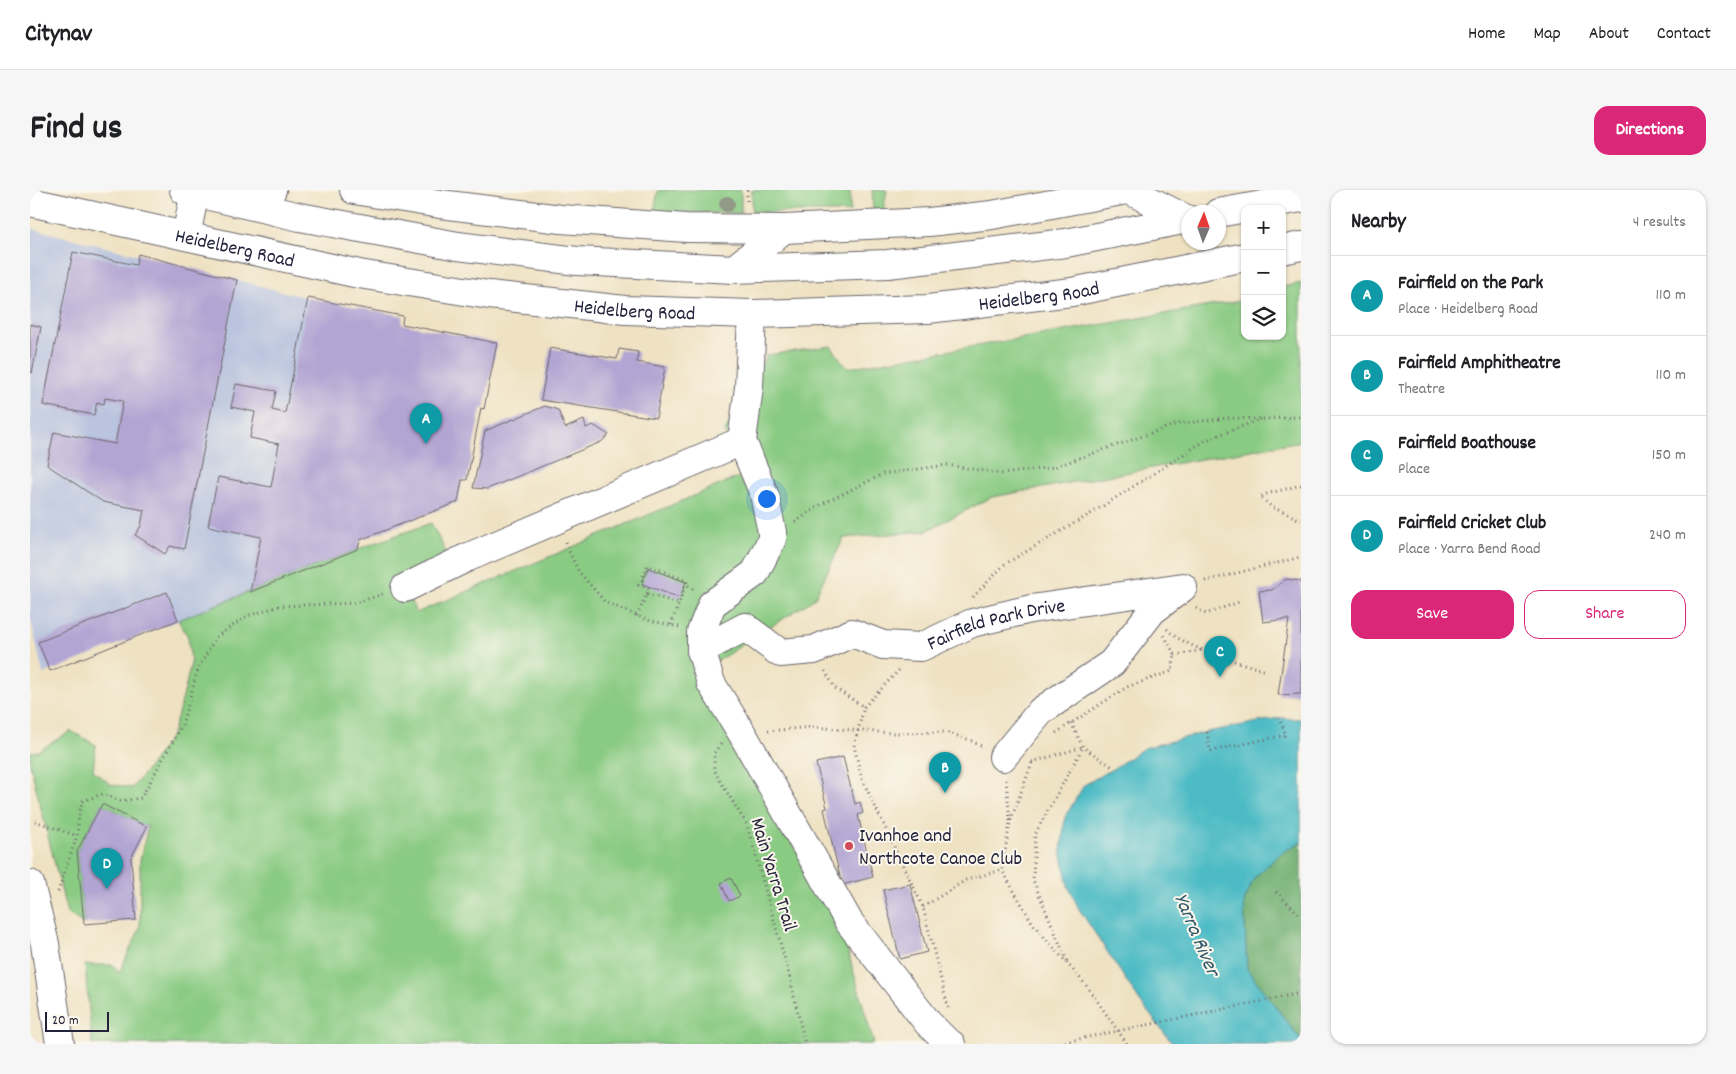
<!DOCTYPE html>
<meta charset="utf-8">
<style>
:root{--surface:#fff;--page:#f6f6f6;--text:#202124;--muted:#757577;--line:#e0e0e0;--accent:#db2777}
body{margin:0;font-family:Dekko,sans-serif;background:var(--page);color:var(--text)}
.controls{position:absolute;right:15px;top:15px;display:grid;overflow:hidden;border-radius:10px;box-shadow:0 1px 4px #0004}
.controls button{width:45px;height:45px;display:grid;place-items:center;padding:0;border:0;border-bottom:1px solid var(--line);background:var(--surface);color:var(--text);font:25px sans-serif}
.compass{position:absolute;left:1151px;top:15px;width:45px;height:45px;border-radius:50%;background:var(--surface);box-shadow:0 1px 4px #0004;rotate:2deg}
.scale{position:absolute;left:15px;bottom:12px;width:64px;box-sizing:border-box;padding-left:5px;border:2px solid #22223b;border-top:0;font-size:14px;line-height:18px;white-space:nowrap;color:#22223b;-webkit-text-stroke:4px #fbf7ec;paint-order:stroke}
.you{position:absolute;left:736px;top:308px;width:18px;height:18px;margin:-12px;border:4px solid #fff;border-radius:50%;background:#1a73e8;box-shadow:0 0 0 8px #1a73e833}
.badge{display:grid;place-items:center;width:32px;height:32px;border-radius:50%;background:var(--accent);color:#fff;font-size:16px;font-weight:700}
.pin{position:absolute;translate:-50% -41px;filter:drop-shadow(0 1px 2px #0008)}
.pin::after{content:'';position:absolute;top:26px;width:18px;height:15px;background:inherit;clip-path:polygon(0 0,100% 0,50% 100%)}
.list{margin:0;padding:0;list-style:none}
h2{display:flex;justify-content:space-between;align-items:center;height:65px;margin:0;padding:0 20px;font-size:21px}
h2 small{font-size:16px;font-weight:400;color:var(--muted)}
.list li{display:grid;grid-template-columns:32px 1fr auto;gap:15px;align-items:center;box-sizing:border-box;height:80px;padding:0 20px;border-top:1px solid var(--line)}
.list b{display:block;font-size:19px;white-space:nowrap}
.list p{margin:0;font-size:16px;white-space:nowrap;color:var(--muted)}
.list em{font-size:16px;font-style:normal;color:var(--muted)}
.actions{display:flex;gap:10px;padding:15px 20px}
.actions a{flex:1;padding:11px 0;border:1px solid var(--accent);border-radius:15px;text-align:center;font-size:18px;color:var(--accent)}
.actions .main{background:var(--accent);color:#fff}
.icon{flex:none;width:28px;height:28px;fill:none;stroke:currentColor;stroke-width:2;stroke-linecap:round;stroke-linejoin:round}
.map{position:relative;flex:none;width:1271px;height:854px;overflow:hidden;border-radius:15px}
header{display:flex;align-items:center;gap:30px;box-sizing:border-box;height:70px;padding:0 25px;background:var(--surface);border-bottom:1px solid var(--line)}
header strong{font-size:24px}
nav{display:flex;gap:28px;margin-inline-start:auto;font-size:18px}
.intro{display:flex;align-items:center;justify-content:space-between;box-sizing:border-box;height:120px;padding:0 30px}
h1{margin:0;font-size:35px}
.button{padding:12px 22px;border-radius:15px;background:var(--accent);color:#fff;font-size:18px;font-weight:700}
main{display:flex;gap:30px;padding:0 30px}
aside{flex:1;background:var(--surface);border-radius:15px;box-shadow:0 1px 4px #0004}
.map>svg:first-child{display:block}
.industrial{fill:#bac4de}
.green{fill:#8acb83;stroke:#56765f}
.forest{fill:#6faf71;stroke:#486856}
.water{fill:#4dbbc5;stroke:#386e80}
.building{fill:#b3a5d3}
.lines{fill:none;stroke-linecap:round;stroke-linejoin:round}
.minor-casing{stroke:#6a656b;stroke-width:30}
.major-casing{stroke:#6a656b;stroke-width:30}
.path{stroke:#6a656b;stroke-width:3;stroke-dasharray:1 4;stroke-linecap:butt}
.minor{stroke:#fff;stroke-width:28}
.major{stroke:#fff;stroke-width:28}
.path-bridge{stroke:#6a656b;stroke-width:3;stroke-dasharray:1 4;stroke-linecap:butt}
.tree{fill:#929986}
.poi-dot{fill:#d1495b;stroke:#fbf7ec;stroke-width:2}
.labels{text-anchor:middle;stroke-width:4;stroke-linejoin:round;paint-order:stroke}
.street-label{font-size:20px;fill:#22223b;stroke:#fbf7ec}
.poi-label{font-size:20px;fill:#22223b;stroke:#fbf7ec;text-anchor:start}
.water-label{font-size:21px;font-style:italic;fill:#31586b;stroke:#fbf7ec}
</style>
<header>
<strong>Citynav</strong>
<nav><a>Home</a><a>Map</a><a>About</a><a>Contact</a></nav>
</header>
<div class="intro"><h1>Find us</h1><a class="button">Directions</a></div>
<main>
<div class="map">
<svg width="1271" height="854" viewBox="0 0 1271 854">
<rect width="100%" height="100%" fill="#fbf7ec"/>
<filter id="ink" filterUnits="userSpaceOnUse"><feTurbulence type="fractalNoise" baseFrequency=".02" numOctaves="2"/><feDisplacementMap in="SourceGraphic" scale="10" xChannelSelector="R" yChannelSelector="G"/><feConvolveMatrix kernelMatrix="1 2 1 2 8 2 1 2 1" color-interpolation-filters="sRGB"/></filter>
<filter id="wash" filterUnits="userSpaceOnUse"><feTurbulence type="fractalNoise" baseFrequency=".0096" numOctaves="4" result="noise"/><feDisplacementMap in="SourceGraphic" scale="20" xChannelSelector="R" yChannelSelector="G"/><feGaussianBlur stdDeviation="1.12" result="paint"/><feColorMatrix in="noise" values="0 0 0 0 0 0 0 0 0 0 0 0 0 0 0 0 0 1.4 0 .05"/><feComposite in="paint" operator="in"/></filter>
<g filter="url(#wash)">
<rect width="100%" height="100%" fill="#efe2c3"/>
<path class="industrial" d="M0,38L278,108L373,126L328,359L13,484L0,427Z"/>
<path class="green" d="M628,0H711V23L624,22Z
M722,0H820V22H722Z
M842,0H857L853,21H843Z
M1271,93V251L962,307L896,341L814,348L784,409L667,484L812,741L844,854H62L55,775H83L89,783L110,738V670L118,636L117,637L72,614L47,661L54,734L37,723L0,574V562L8,561L41,541L66,555L63,580L80,594L102,598L123,572L142,544L153,507L161,473L158,447L148,430L328,359L401,333L421,372L373,392L386,423L713,285L695,241L737,165L801,156L817,178L1215,110V146H1252V97Z"/>
<path class="forest" d="M1271,652V850L1217,779L1214,712L1224,688L1251,663Z"/>
<path class="water" d="M1249,528L1271,529V652L1251,663L1224,688L1214,712L1217,779L1271,850V854H1143L1111,813L1049,719L1038,696L1031,661L1035,627L1054,595L1084,578L1114,558L1177,542Z"/>
<g id="blocks">
<path class="building" d="M43,62L106,75L108,64L207,90L154,359L140,356L135,364L105,345L111,336L114,320L73,312L17,275L24,242L85,254L93,211L75,208L74,214L67,212L64,225L13,215Z
M278,108L373,126L372,134L467,153L454,219L451,218L437,290H432L428,312L330,350L328,359L220,402L231,347L178,336L188,287L241,297L249,254L220,248L225,222L201,217L206,194L246,201L242,220L255,223Z
M0,134L11,137L2,183L0,182Z
M520,158L587,169L589,159L608,162L607,172L635,177L626,228L511,210Z
M515,216L528,220L535,238L554,230L556,238L563,235L579,245L571,252L457,299L443,298L455,241Z
M618,378L656,392L650,408L612,394Z
M1256,389L1271,391V504L1248,505L1259,429L1233,432L1229,401L1242,400Z
M137,402L148,430L20,481L8,452Z
M813,567L825,614L830,612L833,623L828,625L843,687L812,695L794,619L797,618L786,573Z
M72,614L117,637L101,668L106,730L54,734L47,661Z
M701,688L710,706L699,711L691,693Z
M880,694L897,762L870,769L853,700Z"/>
</g>
</g>
<g filter="url(#ink)">
<use href="#blocks" fill-opacity="0" stroke="#6a656b" stroke-width="1"/>
<g class="lines">
<g class="minor-casing">
<g id="minor">
<path d="M324,0L410,14L531,29L656,38L754,39L899,32L962,25L1097,0"/>
<path d="M1099,0L1156,29"/>
<path d="M204,11L242,0"/>
<path d="M704,79L754,39"/>
<path d="M722,124L719,197L712,251L734,304L742,342V349L725,383L682,414L671,442V460L681,493L713,545L819,732L898,833L916,851L921,854"/>
<path d="M375,398L436,368L712,251"/>
<path id="s1" d="M715,437L750,463L784,460L822,443L853,455L891,457L942,433L1001,419L1153,397"/>
<path d="M671,460L715,437"/>
<path d="M973,567L1011,521L1082,473L1122,421L1152,398"/>
<path d="M0,694L15,754L30,854"/>
</g>
</g>
<g class="major-casing">
<g id="major">
<path d="M154,0L270,27L428,56L547,71L704,79L858,74L1036,53L1158,29"/>
<path id="s2" d="M0,12L329,84L459,105L595,120L722,124L898,119L1042,102L1215,67"/>
<path d="M1188,23L1271,8"/>
<path d="M156,46L165,2"/>
<path d="M1252,60L1271,56"/>
</g>
</g>
<path class="path" d="M717,0V14
M1271,295L1236,304L1230,307L1242,317L1271,330
M765,332L792,314L853,284L917,275L973,284L1024,277L1147,234L1198,228L1231,229L1271,227
M536,352L540,364L549,382L575,412L617,430L649,437
M1175,391L1271,367
M617,404L649,413
M943,407L975,374L1062,323L1176,250L1231,229
M1166,418L1176,424L1212,411
M607,426L619,399L609,395L618,375L657,391L656,394L664,400
M641,435L656,394
M1137,439C1151,457 1212,473 1236,481
M1145,465L1173,460
M869,480L834,517L824,556L832,589L893,717L918,818
M795,481L805,498L834,517
M1041,533L1053,557L1084,578
M738,541L782,537L861,543L916,542L940,550L953,557
M1177,542L1180,561L1256,545L1249,528
M1026,543L1097,497L1142,481L1145,465L1134,445
M691,554L684,563V579L689,589L717,635L759,784L775,854
M1002,572L1053,557
M1002,573L980,632L972,680L1003,734L1056,795L1097,854
M976,590L980,631
M5,631L47,646
M28,702L47,646L49,625L52,611L73,604L90,611L111,608L152,535L168,479L186,447L217,426L250,416L325,413L353,404
M1246,702L1271,726
M893,717L936,690L972,680
M1037,771L1003,690L1005,644L1053,557"/>
<use href="#minor" class="minor"/>
<use href="#major" class="major"/>
<path class="path-bridge" d="M1025,854L1271,803"/>
</g>
<circle class="tree" cx="697" cy="14" r="8"/>
</g>
<circle class="poi-dot" cx="819" cy="656" r="5"/>
<g class="labels">
<g class="street-label">
<text dy="7" stroke="none"><textPath href="#s2" startOffset="210">Heidelberg Road</textPath></text>
<text dy="7" stroke="none"><textPath href="#s2" startOffset="1020">Heidelberg Road</textPath></text>
<text dy="7" stroke="none"><textPath href="#s2" startOffset="615">Heidelberg Road</textPath></text>
<text dy="7" stroke="none"><textPath href="#s1" startOffset="270">Fairfield Park Drive</textPath></text>
<text transform="translate(745 684) rotate(73)" y="7">Main Yarra Trail</text>
</g>
<g class="poi-label">
<text x="829" y="651">Ivanhoe and<tspan x="829" dy="23">Northcote Canoe Club</tspan></text>
</g>
<g class="water-label">
<text transform="translate(1168 744) rotate(67)" y="7">Yarra River</text>
</g>
</g>
</svg>
<div class="controls">
<button>+</button>
<button>−</button>
<button><svg class="icon" aria-label="layers" viewBox="0 0 24 24"><path d="M12 4l9 5-9 5-9-5zM3 14l9 5 9-5"/></svg></button>
</div>
<svg class="compass" viewBox="-18 -18 36 36"><path d="M0-13l5 13h-10z" fill="#e53935"/><path d="M0 13l5-13h-10z" fill="#757577"/></svg>
<div class="scale">20 m</div>
<div class="you"></div>
<div class="pin badge" style="left:396px;top:254px;background:#0f9aa8">A</div>
<div class="pin badge" style="left:915px;top:603px;background:#0f9aa8">B</div>
<div class="pin badge" style="left:1190px;top:487px;background:#0f9aa8">C</div>
<div class="pin badge" style="left:77px;top:699px;background:#0f9aa8">D</div>
</div>
<aside>
<h2>Nearby<small>4 results</small></h2>
<ul class="list">
<li><span class="badge" style="background:#0f9aa8">A</span><div><b>Fairfield on the Park</b><p>Place · Heidelberg Road</p></div><em>110 m</em></li>
<li><span class="badge" style="background:#0f9aa8">B</span><div><b>Fairfield Amphitheatre</b><p>Theatre</p></div><em>110 m</em></li>
<li><span class="badge" style="background:#0f9aa8">C</span><div><b>Fairfield Boathouse</b><p>Place</p></div><em>150 m</em></li>
<li><span class="badge" style="background:#0f9aa8">D</span><div><b>Fairfield Cricket Club</b><p>Place · Yarra Bend Road</p></div><em>240 m</em></li>
</ul>
<div class="actions"><a class="main">Save</a><a>Share</a></div>
</aside>
</main>
